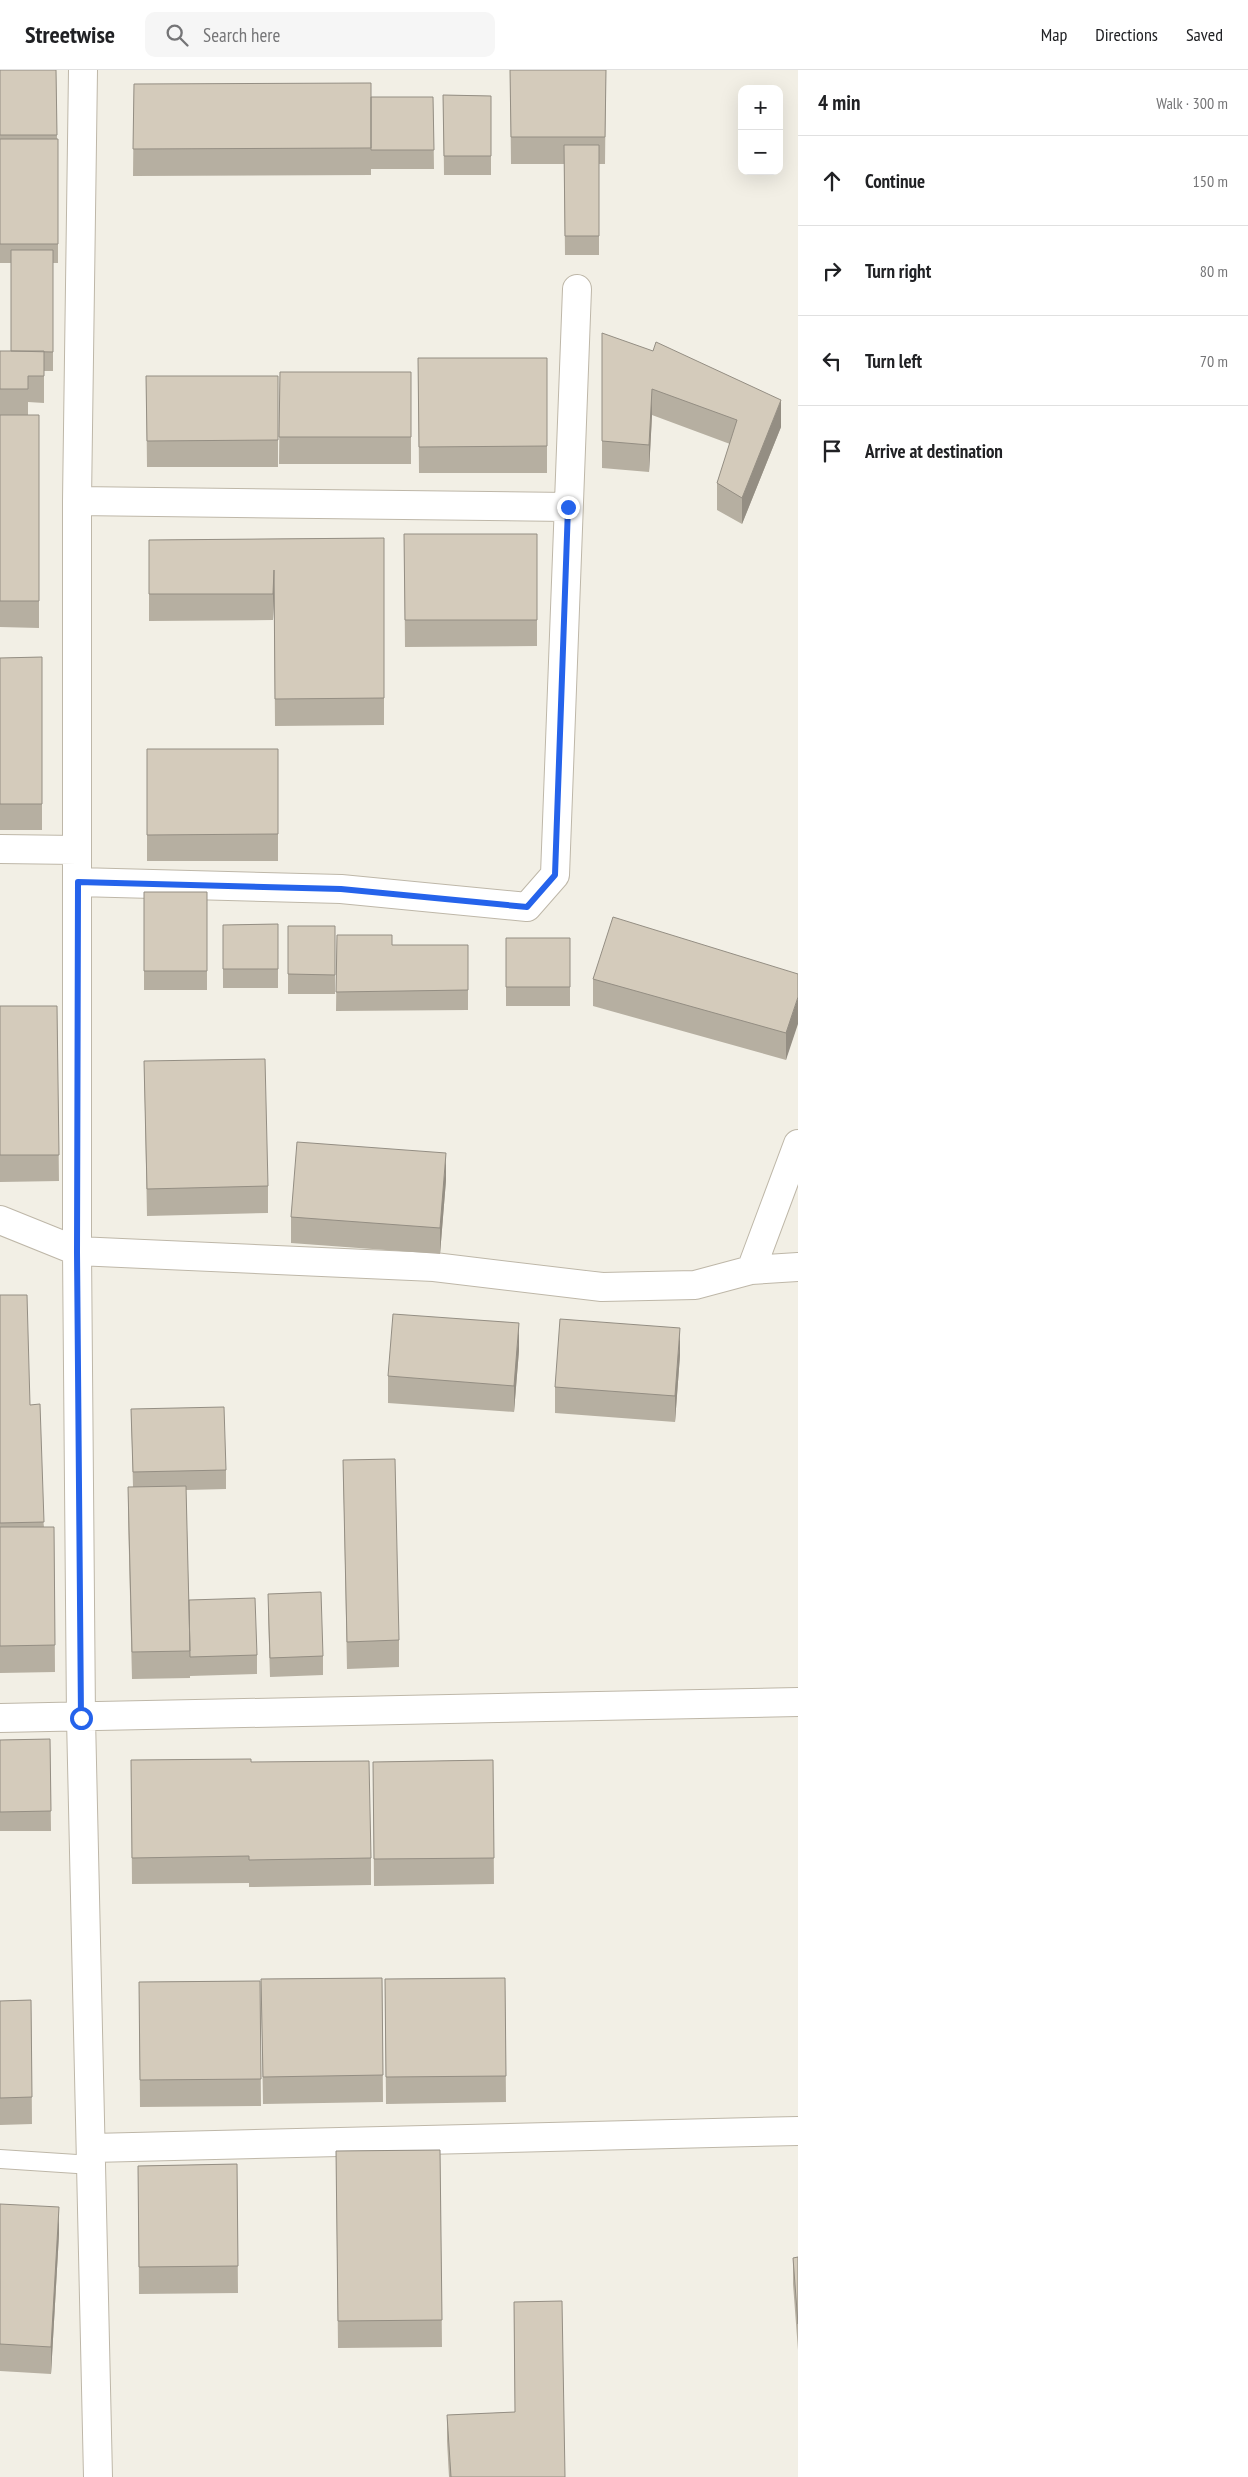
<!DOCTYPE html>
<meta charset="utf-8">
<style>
:root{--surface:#fff;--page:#f6f6f6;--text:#202124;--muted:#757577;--line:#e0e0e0}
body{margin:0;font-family:"PT Sans Narrow",sans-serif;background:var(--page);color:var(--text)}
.controls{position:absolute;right:15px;top:15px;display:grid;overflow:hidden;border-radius:10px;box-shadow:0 5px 20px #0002}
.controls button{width:45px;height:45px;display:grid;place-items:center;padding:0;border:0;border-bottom:1px solid var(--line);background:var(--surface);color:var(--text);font:25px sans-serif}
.stop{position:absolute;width:15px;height:15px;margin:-11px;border:4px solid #2563eb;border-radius:50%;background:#fff}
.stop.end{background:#2563eb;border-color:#fff;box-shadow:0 1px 5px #0008}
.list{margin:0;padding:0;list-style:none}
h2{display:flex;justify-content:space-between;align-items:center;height:65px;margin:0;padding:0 20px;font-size:21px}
h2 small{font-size:16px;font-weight:400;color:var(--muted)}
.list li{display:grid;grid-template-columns:32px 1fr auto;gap:15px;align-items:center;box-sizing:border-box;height:90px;padding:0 20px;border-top:1px solid var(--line)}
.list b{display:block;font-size:19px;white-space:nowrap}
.list em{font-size:16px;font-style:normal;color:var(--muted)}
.icon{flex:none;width:28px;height:28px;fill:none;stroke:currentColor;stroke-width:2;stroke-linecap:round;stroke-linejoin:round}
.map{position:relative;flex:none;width:798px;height:2407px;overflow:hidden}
header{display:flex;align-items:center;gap:30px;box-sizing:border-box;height:70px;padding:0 25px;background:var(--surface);border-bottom:1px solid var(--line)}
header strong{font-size:24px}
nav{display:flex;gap:28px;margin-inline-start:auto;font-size:18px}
.search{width:350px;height:45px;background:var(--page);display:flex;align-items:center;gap:12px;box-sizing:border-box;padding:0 18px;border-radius:10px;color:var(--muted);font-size:19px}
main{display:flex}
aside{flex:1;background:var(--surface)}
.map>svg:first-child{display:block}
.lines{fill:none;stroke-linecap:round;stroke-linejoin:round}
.service-casing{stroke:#beb7a8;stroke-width:20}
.minor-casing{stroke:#beb7a8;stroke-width:30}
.service{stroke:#fff;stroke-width:18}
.minor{stroke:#fff;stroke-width:28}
.wall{fill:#b6afa1}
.shaded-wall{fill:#948e83}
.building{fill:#d4cbbb;stroke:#948e83}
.route{stroke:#2563eb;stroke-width:6}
</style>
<header>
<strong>Streetwise</strong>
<div class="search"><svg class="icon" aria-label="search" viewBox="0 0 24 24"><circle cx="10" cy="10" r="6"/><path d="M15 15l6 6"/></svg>Search here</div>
<nav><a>Map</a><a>Directions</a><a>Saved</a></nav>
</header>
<main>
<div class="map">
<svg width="798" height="2407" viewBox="0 0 798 2407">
<rect width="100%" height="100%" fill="#f2efe5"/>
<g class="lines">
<g class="service-casing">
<path id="service" d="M0,2089L92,2095"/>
</g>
<g class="minor-casing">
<path id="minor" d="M83,0L77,431V1181L81,1648L98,2407
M77,431L568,437
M0,779L77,780
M78,812L341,819L527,837L555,805L577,219
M0,1150L77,1181L434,1197L602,1217L695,1215L751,1200L798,1197
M751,1200L798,1074
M0,1648L798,1632
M92,2078L798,2061"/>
</g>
<use href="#service" class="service"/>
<use href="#minor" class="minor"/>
</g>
<path class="wall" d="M0,0H56L57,69H58V193H53V301H44V333L28,332V345H39V558L0,557V281H11V193H0Z
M510,0H606L605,94H599V185H565L564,94H511Z
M134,14L371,27H433L434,99H371V105L133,106Z
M443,25L491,26V105H444Z
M602,263L781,357L742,454L717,440V413L730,374L652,345L649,402L602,398Z
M418,288H547V403H419Z
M280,302H411V394H279Z
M146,306H278V397H147Z
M404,464H537V576L405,577Z
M384,468V655L275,656L274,527L273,550L149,551V470Z
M42,587V760H0V588Z
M147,679H278V791H147Z
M144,822H207V920H144Z
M278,854V918H223V855Z
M288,856H335V924H288Z
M337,865L392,875H468V940L336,941Z
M506,868H570V936H506Z
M798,904L786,990L593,936V909Z
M0,936H57L59,1111L0,1112Z
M144,991L268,1116V1143L147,1146Z
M446,1110L440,1184L291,1173V1147Z
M0,1225L30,1335L44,1457H54L55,1602L0,1603Z
M519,1280L514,1342L388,1333V1306Z
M680,1285L675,1352L555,1343V1317Z
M131,1339L226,1400V1419L186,1420L189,1540L257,1585V1604L190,1606V1608L132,1609L128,1444V1417H133Z
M343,1390L399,1570V1597L347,1599Z
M268,1543L323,1586V1605L270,1607Z
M50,1669L51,1761H0V1670Z
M131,1690L251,1692L371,1788V1815L249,1817V1813L132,1814Z
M493,1690L494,1814L374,1816L373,1692Z
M382,1908L383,2032L263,2034L261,1909Z
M505,1908L506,2032L386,2034L385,1909Z
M260,1911L261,2036L140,2037L139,1912Z
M31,1930L32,2054L0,2055V1931Z
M440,2080L442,2277L338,2278L336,2081Z
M237,2094L238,2223L139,2224L138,2096Z
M0,2134L59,2164L51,2304L0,2301Z
M798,2187V2280L793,2214V2188Z
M514,2232L565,2407H449L447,2371V2345L515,2342Z"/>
<path class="shaded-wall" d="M652,319V345L649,402V375Z
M781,330V357L742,454V428Z
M274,500V527L273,550V524Z
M798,927V954L786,990V963Z
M446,1083V1110L440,1184V1158Z
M519,1253V1280L514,1342V1316Z
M680,1258V1285L675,1352V1326Z
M59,2137V2164L51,2304V2277Z"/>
<path class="building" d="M0,0H56L57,65H0Z
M510,0H606L605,67H511Z
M371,13V78L133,79L134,14Z
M443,25L491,26V86H444Z
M371,27H433L434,80H371Z
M0,69H58V174H0Z
M564,75H599V166H565Z
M11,180H53V282L11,281Z
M602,263L653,281L656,272L781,330L742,428L717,413L737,350L652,319L649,375L602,371Z
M0,281H44V306H28V319H0Z
M418,288H547V376L419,377Z
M280,302H411V367H279Z
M146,306H278V370L147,371Z
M0,345H39V531H0Z
M404,464H537V550H405Z
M384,468V628L275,629L274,500L273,524H149V470Z
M42,587V734H0V588Z
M147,679H278V764L147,765Z
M144,822H207V901H144Z
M613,847L798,904V927L786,963L593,909Z
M278,854V899H223V855Z
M288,856H335V905L288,904Z
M337,865H392V875H468V920L336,922Z
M506,868H570V917H506Z
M0,936H57L59,1085H0Z
M265,989L268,1116L147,1119L144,991Z
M297,1072L446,1083L440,1158L291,1147Z
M0,1225H27L30,1335L40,1334L44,1452L0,1453Z
M393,1244L519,1253L514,1316L388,1306Z
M560,1249L680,1258L675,1326L555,1317Z
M224,1337L226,1400L133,1402L131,1339Z
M395,1389L399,1570L347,1572L343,1390Z
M186,1416L190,1581L132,1582L128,1417Z
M0,1457H54L55,1575L0,1576Z
M321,1522L323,1586L270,1588L268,1524Z
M255,1528L257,1585L190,1587L189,1530Z
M50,1669L51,1741L0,1742V1670Z
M251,1689V1692L369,1691L371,1788L249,1790V1786L132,1788L131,1690Z
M493,1690L494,1788L374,1789L373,1692Z
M382,1908L383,2005L263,2007L261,1909Z
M505,1908L506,2006L386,2007L385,1909Z
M260,1911L261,2009L140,2010L139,1912Z
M31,1930L32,2027L0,2028V1931Z
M440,2080L442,2250L338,2251L336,2081Z
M237,2094L238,2196L139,2197L138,2096Z
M0,2134L59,2137L51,2277L0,2274Z
M798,2187V2254L793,2188Z
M562,2231L565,2407H451L447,2345L515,2342L514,2232Z"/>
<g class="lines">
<path class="route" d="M81,1648L77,1182L78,812L341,819L527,837L555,805L568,437"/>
</g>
</svg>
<div class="controls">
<button>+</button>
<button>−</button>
</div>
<div class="stop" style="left:81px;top:1648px"></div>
<div class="stop end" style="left:568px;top:437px"></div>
</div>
<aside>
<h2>4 min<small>Walk · 300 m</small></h2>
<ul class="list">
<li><svg class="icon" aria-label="ahead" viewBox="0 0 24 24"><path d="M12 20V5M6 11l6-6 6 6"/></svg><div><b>Continue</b></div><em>150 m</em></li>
<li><svg class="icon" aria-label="right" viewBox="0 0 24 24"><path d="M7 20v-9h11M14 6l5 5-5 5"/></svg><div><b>Turn right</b></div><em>80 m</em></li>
<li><svg class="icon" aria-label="left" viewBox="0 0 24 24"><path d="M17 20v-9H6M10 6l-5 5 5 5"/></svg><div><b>Turn left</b></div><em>70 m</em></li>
<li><svg class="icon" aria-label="arrive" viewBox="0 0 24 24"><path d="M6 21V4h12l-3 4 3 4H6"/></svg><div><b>Arrive at destination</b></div></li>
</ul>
</aside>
</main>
